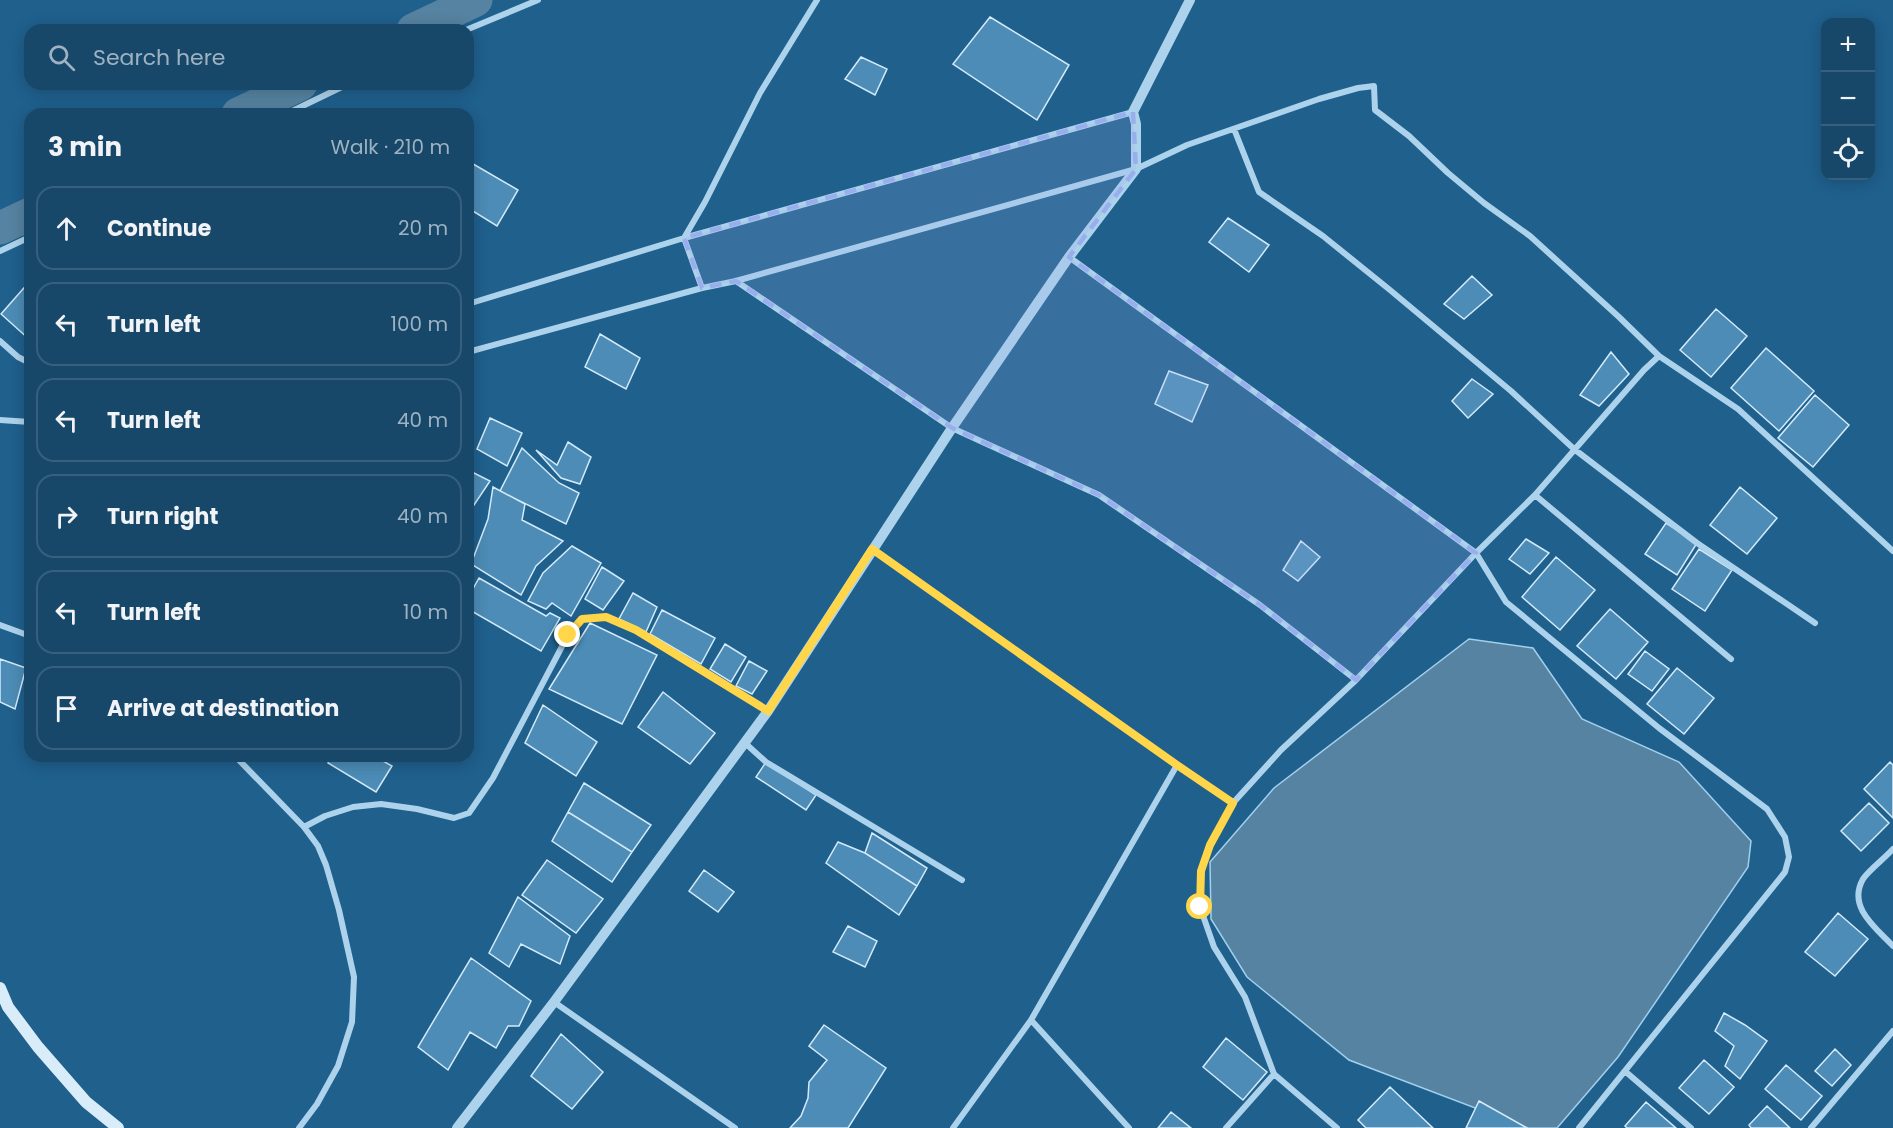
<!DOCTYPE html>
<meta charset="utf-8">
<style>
:root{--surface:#17486a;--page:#204f70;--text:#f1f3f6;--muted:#9eb2c1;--line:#36607e}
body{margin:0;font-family:Poppins,sans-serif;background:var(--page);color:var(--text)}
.controls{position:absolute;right:18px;top:18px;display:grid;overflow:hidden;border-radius:12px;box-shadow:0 3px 15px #0003}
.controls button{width:54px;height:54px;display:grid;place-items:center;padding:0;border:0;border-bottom:2px solid var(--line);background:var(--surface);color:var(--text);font:30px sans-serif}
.stop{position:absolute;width:18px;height:18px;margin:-14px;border:4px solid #ffd54a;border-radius:50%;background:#fff}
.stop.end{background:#ffd54a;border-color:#fff;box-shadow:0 2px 6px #0008}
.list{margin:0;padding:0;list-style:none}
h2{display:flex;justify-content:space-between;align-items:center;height:78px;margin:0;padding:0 24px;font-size:26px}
h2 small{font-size:20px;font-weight:400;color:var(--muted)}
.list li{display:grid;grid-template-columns:39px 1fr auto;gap:18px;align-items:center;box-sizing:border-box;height:84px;margin:0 12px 12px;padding:0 12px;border:2px solid var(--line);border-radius:18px}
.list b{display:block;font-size:22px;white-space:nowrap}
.list em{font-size:20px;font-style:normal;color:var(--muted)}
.icon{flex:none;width:33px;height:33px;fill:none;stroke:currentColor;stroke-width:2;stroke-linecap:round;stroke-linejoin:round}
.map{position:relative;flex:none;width:1893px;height:1128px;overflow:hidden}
.search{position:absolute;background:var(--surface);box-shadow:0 3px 15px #0003;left:24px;top:24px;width:450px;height:66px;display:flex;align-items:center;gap:15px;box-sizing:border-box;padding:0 21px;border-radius:18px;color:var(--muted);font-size:22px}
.panel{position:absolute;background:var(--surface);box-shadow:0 3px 15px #0003;left:24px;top:108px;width:450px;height:654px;border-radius:18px}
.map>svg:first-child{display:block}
.water{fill:#5683a1;stroke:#a1d0ed;stroke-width:1.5}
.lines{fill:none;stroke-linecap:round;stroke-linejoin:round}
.canal{stroke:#5683a1;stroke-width:33}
.building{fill:#4c8cb6;stroke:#d3eaf9;stroke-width:1.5}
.minor{stroke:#add3ec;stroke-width:6}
.tertiary{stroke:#add3ec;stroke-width:10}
.secondary{stroke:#d9ecf9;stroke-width:12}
.route{stroke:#ffd54a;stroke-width:8}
.marked{fill:#99afed;fill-opacity:0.2;stroke:#99afed;stroke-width:4.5;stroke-dasharray:12 8;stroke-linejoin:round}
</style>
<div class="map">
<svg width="1893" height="1128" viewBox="0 0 1893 1128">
<rect width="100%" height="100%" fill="#1f608d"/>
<path class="water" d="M1469,639L1533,648L1582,719L1679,762L1751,841L1748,867L1618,1057L1557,1128H1528L1349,1060L1247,977L1211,919L1210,862L1274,788Z"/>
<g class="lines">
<path class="canal" d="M413,30L476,0
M238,114L301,84
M0,228L30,214"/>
</g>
<path class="building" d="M990,17L1069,65L1037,120L953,64Z
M861,57L887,69L875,95L845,79Z
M468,161L518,190L497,226L468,208Z
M1228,218L1269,245L1249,272L1209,242Z
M1472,276L1492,295L1464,319L1444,304Z
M30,281V340L1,314Z
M1716,309L1747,336L1711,377L1680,350Z
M600,334L640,358L626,389L585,367Z
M1766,348L1814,391L1779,431L1731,388Z
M1611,352L1629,374L1599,406L1580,395Z
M1169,371L1208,385L1192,422L1155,404Z
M1472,379L1493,394L1468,418L1452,401Z
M1815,395L1849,425L1813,467L1778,438Z
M490,418L522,433L507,466L477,449Z
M568,442L591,457L580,484L561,478L536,450L557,465Z
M522,448L559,483L579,493L566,524L500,491Z
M468,470L490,481L472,508L468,506Z
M493,487L525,504L522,520L563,541L536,566L521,595L471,564L488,519Z
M1740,487L1777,518L1747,554L1710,525Z
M1666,523L1697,543L1677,575L1645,554Z
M1526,539L1549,553L1530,574L1509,559Z
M1301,541L1320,557L1298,581L1283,570Z
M572,546L601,563L571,616L552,603L546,609L528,601L543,573Z
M1699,549L1732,570L1705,611L1672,589Z
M1556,557L1595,590L1560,630L1522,597Z
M602,567L624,581L603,610L585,599Z
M479,578L546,616L550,613L560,618L541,651L468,609V598Z
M633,593L657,607L646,632L619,619Z
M1610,609L1648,642L1616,679L1577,646Z
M662,610L715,638L701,664L650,634Z
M590,623L657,655L622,724L549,689Z
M725,644L746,657L731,682L710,669Z
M1645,651L1669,669L1652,691L1628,674Z
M0,659L26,668L15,709L0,702Z
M749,661L767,671L752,694L736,686Z
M1677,668L1714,698L1684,734L1647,704Z
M663,692L715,733L690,764L638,727Z
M543,705L597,742L576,776L525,743Z
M331,756H374L392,766L376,792L328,763Z
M766,762L816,795L806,810L756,777Z
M1890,762L1893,765V818L1864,789Z
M584,783L651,825L632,852L568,812Z
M1869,803L1889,823L1861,851L1841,831Z
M568,812L632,852L612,882L552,841Z
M872,833L927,868L917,886L865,853Z
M838,842L865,853L917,886L899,915L826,863Z
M547,860L603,899L576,933L522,895Z
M704,870L734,892L718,912L689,891Z
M518,897L570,936L560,964L521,944L509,967L489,953Z
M1838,913L1868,939L1835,976L1805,952Z
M848,926L877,941L865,967L833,952Z
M471,958L531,1001L519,1026H508L496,1048L470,1032L448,1070L418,1047Z
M1724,1013L1745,1025L1767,1041L1740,1079L1725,1066L1734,1046L1715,1031Z
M824,1025L886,1068L848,1128H790L801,1116L808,1098L809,1082L827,1060L809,1046Z
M561,1034L603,1072L572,1109L531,1076Z
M1226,1038L1267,1072L1243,1100L1203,1067Z
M1835,1049L1851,1065L1832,1086L1815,1071Z
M1704,1060L1734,1087L1709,1114L1679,1088Z
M1786,1065L1822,1096L1801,1120L1765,1089Z
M1390,1087L1433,1128H1366L1358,1120Z
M1479,1101L1527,1128H1466Z
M1646,1102L1676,1128H1627L1625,1126Z
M1767,1106L1790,1128H1751L1749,1125Z
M1171,1112L1191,1128H1158Z"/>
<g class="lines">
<path class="minor" d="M466,30L538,0
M286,114L348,84
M1234,129L1259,192L1323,236L1390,290L1511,391L1574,449L1697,543L1815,623
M0,251L30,237
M1069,257L1476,553L1506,602L1659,728L1767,809L1785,837L1789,857L1785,872L1579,1128
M736,281L952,428L1099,495L1260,605L1356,680
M702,288L684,238L705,202L760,93L817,0
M468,304L684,238L1133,112
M0,341L18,357L30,363
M468,352L702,288L736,281L1136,169L1187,145L1319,99L1358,88L1374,86L1375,110L1409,136L1448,173L1484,203L1530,236L1619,317L1659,356L1738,409L1893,551
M0,420L30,422
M1535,495L1731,659
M873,549L1177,765L1233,803
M0,625L30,636
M745,743L766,762L962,880
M235,756L304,827L318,846L326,865L339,910L354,977L352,1022L338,1066L317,1104L299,1128
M304,827L325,816L353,807L381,804L417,809L454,818L469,813L493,778L568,635L582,619L606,617L636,630L768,711
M1893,849C1885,858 1869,870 1863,879C1847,907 1876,928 1893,946
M554,1002L735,1128
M1031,1020L1129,1128
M1626,1072L1691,1128
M953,1128L1031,1020L1177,765
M1226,1128L1274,1074
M1337,1128L1274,1074L1245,997L1214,947L1200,907L1201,871L1210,845L1233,803L1281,750L1356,680L1476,553L1535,495L1644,370L1659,356
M1811,1128L1893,1031"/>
<path class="tertiary" d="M457,1128L554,1002L768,711L952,428L1069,257L1136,169V124L1133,112L1190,0"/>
<path class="secondary" d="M0,988L8,1007L38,1047L86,1102L118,1128"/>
</g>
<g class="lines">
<path class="route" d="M568,635L582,619L606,617L636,630L768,711L872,549L1177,765L1233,803L1210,845L1201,871L1200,907"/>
</g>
<path class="marked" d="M1133,112L1136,169L1069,257L1476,553L1356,680L1260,605L1099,495L952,428L736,281L702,288L684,238Z"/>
</svg>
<div class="controls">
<button>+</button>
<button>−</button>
<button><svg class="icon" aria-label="locate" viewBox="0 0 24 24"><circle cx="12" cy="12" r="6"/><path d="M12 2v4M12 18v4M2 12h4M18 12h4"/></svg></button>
</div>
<div class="stop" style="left:1200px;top:907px"></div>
<div class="stop end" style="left:568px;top:635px"></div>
<div class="search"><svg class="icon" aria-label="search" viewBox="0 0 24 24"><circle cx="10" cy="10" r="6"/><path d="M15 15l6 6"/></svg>Search here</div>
<section class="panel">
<h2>3 min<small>Walk · 210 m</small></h2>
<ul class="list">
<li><svg class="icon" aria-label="ahead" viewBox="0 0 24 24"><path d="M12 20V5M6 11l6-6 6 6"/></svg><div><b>Continue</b></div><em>20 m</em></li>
<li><svg class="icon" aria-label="left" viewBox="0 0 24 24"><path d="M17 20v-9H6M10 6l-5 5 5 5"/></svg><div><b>Turn left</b></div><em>100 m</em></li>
<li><svg class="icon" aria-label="left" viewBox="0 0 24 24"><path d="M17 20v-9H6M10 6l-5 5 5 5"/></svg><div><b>Turn left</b></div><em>40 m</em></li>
<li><svg class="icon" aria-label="right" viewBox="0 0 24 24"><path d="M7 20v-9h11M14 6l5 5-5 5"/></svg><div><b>Turn right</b></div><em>40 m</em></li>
<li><svg class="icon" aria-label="left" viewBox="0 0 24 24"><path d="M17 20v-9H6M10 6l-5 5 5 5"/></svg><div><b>Turn left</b></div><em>10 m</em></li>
<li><svg class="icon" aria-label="arrive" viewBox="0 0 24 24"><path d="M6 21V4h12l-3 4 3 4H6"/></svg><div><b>Arrive at destination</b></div></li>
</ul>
</section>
</div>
